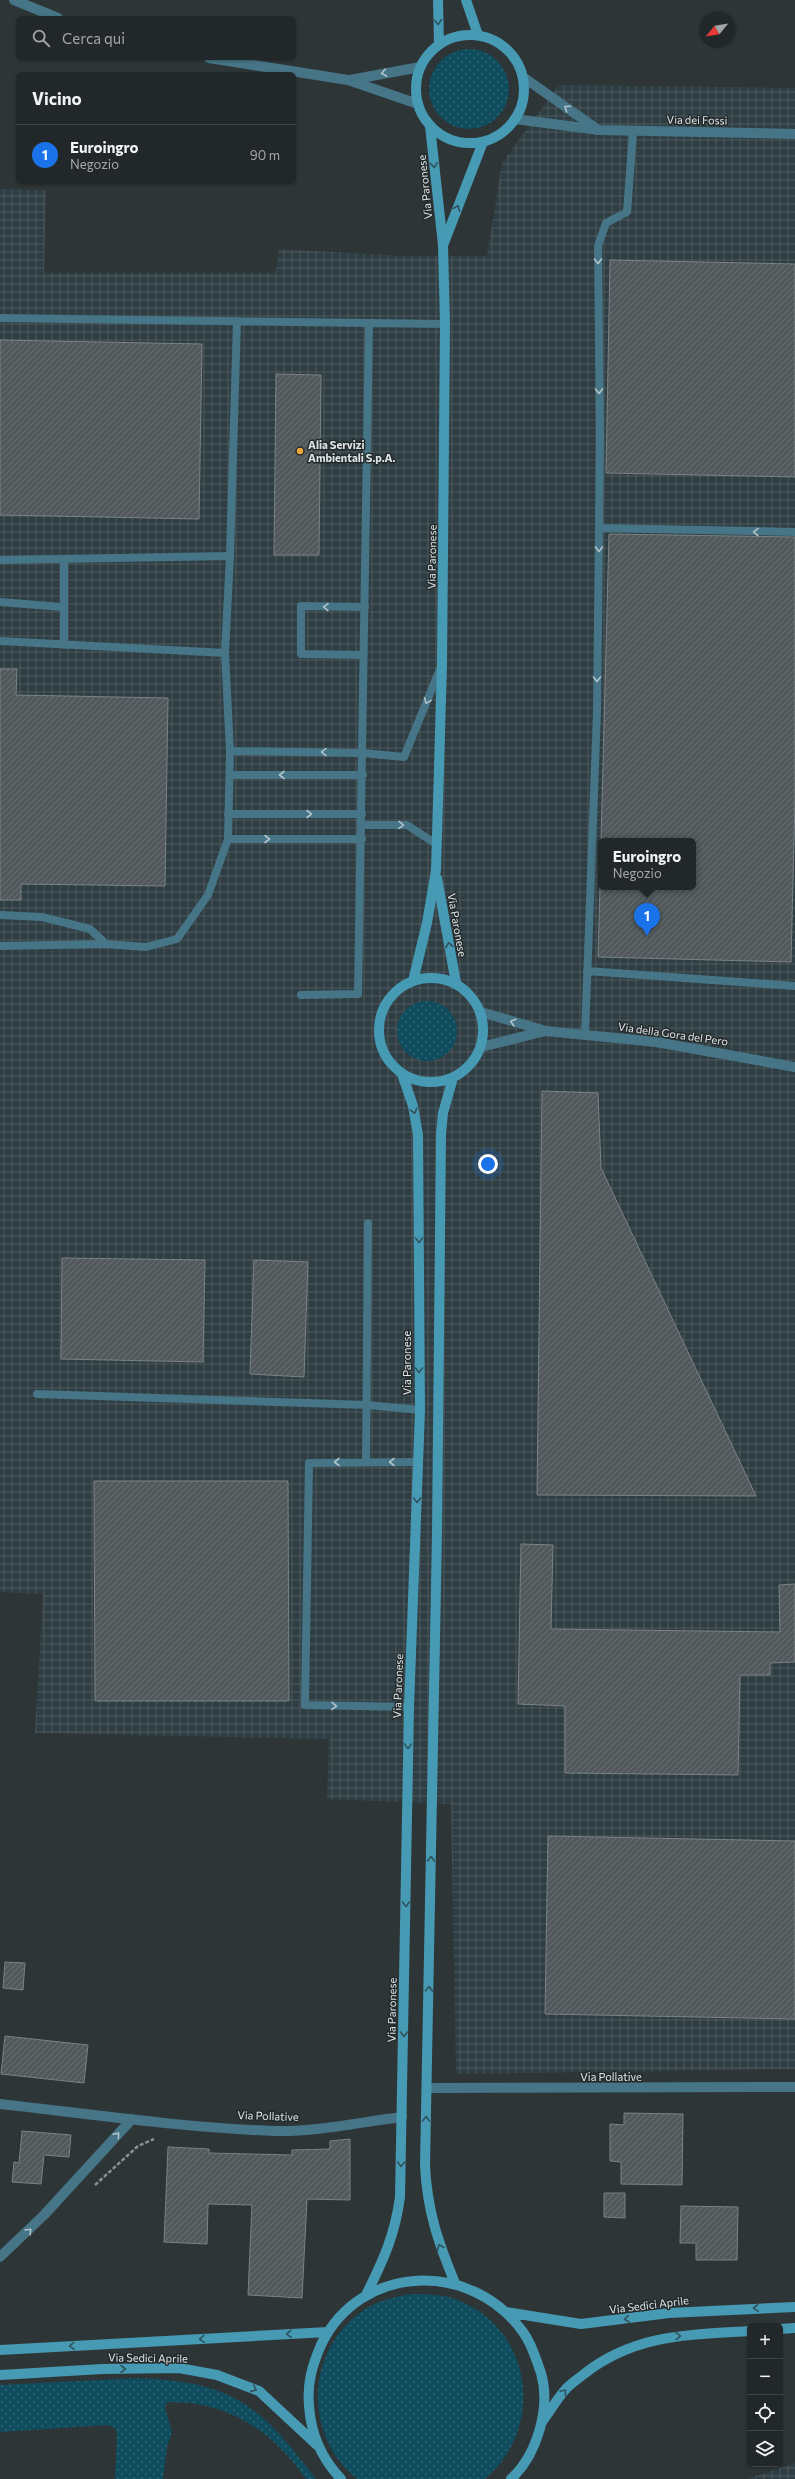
<!DOCTYPE html>
<html lang="it">
<meta charset="utf-8">
<style>
:root{--surface:#222829;--page:#2e3435;--text:#f1f3f6;--muted:#a2a6a8;--line:#3f4446;--accent:#1a73e8}
body{margin:0;font-family:Commissioner,sans-serif;background:var(--page);color:var(--text)}
.controls{position:absolute;right:12px;bottom:12px;display:grid;overflow:hidden;border-radius:6px;box-shadow:0 1px 3px #0004}
.controls button{width:36px;height:36px;display:grid;place-items:center;padding:0;border:0;border-bottom:1px solid var(--line);background:var(--surface);color:var(--text);font:20px sans-serif}
.compass{position:absolute;left:699px;top:12px;width:36px;height:36px;border-radius:50%;background:var(--surface);box-shadow:0 1px 3px #0004;rotate:240deg}
.you{position:absolute;left:488px;top:1164px;width:14px;height:14px;margin:-10px;border:3px solid #fff;border-radius:50%;background:#1a73e8;box-shadow:0 0 0 6px #1a73e833}
.badge{display:grid;place-items:center;width:26px;height:26px;border-radius:50%;background:var(--accent);color:#fff;font-size:13px;font-weight:700}
.pin{position:absolute;translate:-50% -33px;filter:drop-shadow(0 1px 2px #0008)}
.pin::after{content:'';position:absolute;top:21px;width:14px;height:12px;background:inherit;clip-path:polygon(0 0,100% 0,50% 100%)}
.popup{position:absolute;left:598px;top:838px;width:98px;height:52px;box-sizing:border-box;display:grid;place-content:center;border-radius:6px;background:var(--surface);filter:drop-shadow(0 1px 3px #0005);font-size:13px;white-space:nowrap;color:var(--muted)}
.popup b{font-size:15px;color:var(--text)}
.popup::after{content:'';position:absolute;left:50%;top:100%;margin-left:-8px;border:8px solid transparent;border-top-color:var(--surface)}
.list{margin:0;padding:0;list-style:none}
h2{display:flex;justify-content:space-between;align-items:center;height:52px;margin:0;padding:0 16px;font-size:17px}
h2 small{font-size:13px;font-weight:400;color:var(--muted)}
.list li{display:grid;grid-template-columns:26px 1fr auto;gap:12px;align-items:center;box-sizing:border-box;height:60px;padding:0 16px;border-top:1px solid var(--line)}
.list b{display:block;font-size:15px;white-space:nowrap}
.list p{margin:0;font-size:13px;white-space:nowrap;color:var(--muted)}
.list em{font-size:13px;font-style:normal;color:var(--muted)}
.icon{flex:none;width:22px;height:22px;fill:none;stroke:currentColor;stroke-width:2;stroke-linecap:round;stroke-linejoin:round}
.map{position:relative;flex:none;width:795px;height:2479px;overflow:hidden}
.search{position:absolute;background:var(--surface);box-shadow:0 1px 3px #0004;left:16px;top:16px;width:280px;height:44px;display:flex;align-items:center;gap:10px;box-sizing:border-box;padding:0 14px;border-radius:6px;color:var(--muted);font-size:15px}
.panel{position:absolute;background:var(--surface);box-shadow:0 1px 3px #0004;left:16px;top:72px;width:280px;height:112px;border-radius:6px}
.map>svg:first-child{display:block}
.industrial{fill:url(#industrial-grid);fill-rule:evenodd}
.grass{fill:url(#grass-dots)}
.building{fill:url(#building-hatch);stroke:#7a8285}
.lines{fill:none;stroke-linecap:round;stroke-linejoin:round}
.path{stroke:#8b9092;stroke-width:2.5;stroke-dasharray:4 2;stroke-linecap:butt}
.service{stroke:#457586;stroke-width:8}
.minor{stroke:#457586;stroke-width:10}
.secondary{stroke:#479ab4;stroke-width:10}
.oneway{stroke:#30525c}
.oneway2{stroke:#b1c3c9}
.poi-dot{fill:#f0a63f;stroke:#242b2d;stroke-width:1.5}
.labels{text-anchor:middle;stroke-width:3;stroke-linejoin:round;paint-order:stroke}
.street-label{font-size:11px;fill:#dfe4e6;stroke:#242b2d}
.poi-label{font-size:11px;font-weight:bold;fill:#dfe4e6;stroke:#242b2d;text-anchor:start}
</style>
<div class="map">
<svg width="795" height="2479" viewBox="0 0 795 2479">
<defs>
<pattern id="industrial-grid" width="8" height="8" patternUnits="userSpaceOnUse"><rect width="8" height="8" fill="#2f3e43"/><path d="M0 4h8M4 0v8" fill="none" stroke="#4d5a5e"/></pattern>
<pattern id="grass-dots" width="8" height="8" patternUnits="userSpaceOnUse"><rect width="8" height="8" fill="#0f4c5d"/><path d="M2 2h.1M6 6h.1" fill="none" stroke="#326674" stroke-width="1.8" stroke-linecap="round"/></pattern>
<pattern id="building-hatch" width="6" height="6" patternUnits="userSpaceOnUse"><rect width="6" height="6" fill="#51595c"/><path d="M-1 1l2-2M0 6l6-6M5 7l2-2" fill="none" stroke="#6a7173"/></pattern>
</defs>
<rect width="100%" height="100%" fill="#2e3537"/>
<path class="industrial" d="M559,85L795,88V2069L456,2074L451,1804L327,1799L329,1739L35,1733L43,1594L0,1592V189L46,190L44,273H276L279,249L403,256H487L502,163ZM601,841H693V887H601Z
M795,2463V2479H748Z"/>
<path class="grass" d="M429 89a40 40 0 1 1 80 0a40 40 0 1 1-80 0Z
M397 1031a30 30 0 1 1 60 0a30 30 0 1 1-60 0Z
M410,2294C425,2294 440,2294 455,2299C533,2327 546,2428 485,2479H357C302,2435 305,2346 367,2308C380,2300 395,2297 410,2294Z
M138,2378C234,2382 260,2405 316,2479H306C271,2430 228,2401 167,2402L165,2408L172,2432L167,2447L163,2479H115L117,2435L115,2428L108,2425L0,2432V2385Z"/>
<path class="building" d="M610,260L795,264V477L606,473Z
M0,340L202,344L199,519L0,515Z
M276,374L321,375L319,555H274Z
M609,534L795,537V799L791,962L598,957L600,887H693V841H601Z
M0,669H17L16,695L168,698L165,886L21,884V900H0Z
M542,1091L598,1093L601,1168L756,1496L537,1495Z
M62,1258L205,1260L203,1362L61,1359Z
M254,1260L308,1262L304,1377L250,1374Z
M94,1481H288L289,1701H95Z
M521,1544L553,1545L551,1629L780,1632L779,1585L795,1584V1662L770,1663V1675H740L738,1775L565,1773V1706L518,1704Z
M548,1836L795,1841V2019L545,2014Z
M5,1962L25,1963L23,1990L3,1988Z
M5,2036L88,2045L84,2083L1,2074Z
M624,2113L683,2114L682,2185L621,2184V2162L610,2161V2124L624,2125Z
M22,2131L71,2135L69,2157L44,2155L41,2184L12,2182L14,2162L19,2163Z
M350,2139V2200L307,2199L302,2298L248,2295L252,2205L208,2204L207,2244L164,2242L168,2147L209,2149V2153L292,2155V2150L330,2149V2141Z
M604,2193H625V2218L604,2217Z
M681,2206L738,2207L737,2260H696V2243H680Z"/>
<g class="lines">
<path class="path" d="M95,2185L138,2146L154,2139"/>
<path class="service" d="M0,318L445,324
M599,528L795,532
M0,560L230,556
M64,560V645
M0,602L62,607
M0,641L225,653
M364,655L301,654V606L365,607
M230,751L363,753L404,757L440,669
M230,775H363
M228,814H362
M362,825H407L436,844
M228,839H362
M0,915L42,917L90,929L106,944L146,947L177,939L208,895L228,839L230,751L225,653L230,556L237,321
M0,946L106,944
M587,971L795,986
M301,995L358,994L369,324
M585,1035L597,712L600,437L598,246L606,223L627,212L633,131
M37,1394L367,1405L420,1410
M366,1462L368,1223
M409,1707L305,1705L309,1463L419,1462"/>
<path class="minor" d="M14,0L58,18
M209,58L348,80L418,104
M523,77L597,129
M350,80L420,67
M515,119L599,130L795,134
M481,1012L546,1031L656,1042L795,1067
M481,1047L545,1031
M427,2088L795,2087
M0,2104C91,2114 184,2128 275,2131C317,2132 361,2122 402,2117
M0,2257L44,2215L132,2119"/>
<path class="secondary" d="M438,0L439,44
M466,0L478,35
M416 89a54 54 0 1 1 108 0a54 54 0 1 1-108 0Z
M444,243L483,142
M437,878L456,983
M379 1030a52 52 0 1 1 104 0a52 52 0 1 1-104 0Z
M413,981L427,923L436,870L442,665L445,324L443,245L430,126
M453,1078L443,1113L441,1134L437,1533L425,2165C427,2210 438,2242 455,2283
M366,2295C383,2261 395,2235 400,2197L409,1707L420,1410L418,1135L413,1106L402,1074
M506,2312L581,2324L669,2313L795,2307
M780,2329L795,2328
M0,2350L328,2332
M0,2375L102,2369L179,2368L217,2375L259,2391L317,2445
M542,2422C550,2411 557,2399 565,2390C570,2384 578,2379 584,2374C635,2334 688,2335 750,2331
M341,2479C322,2459 311,2434 309,2406C307,2383 312,2366 321,2345C360,2263 472,2260 523,2332C532,2344 536,2359 541,2373C551,2408 537,2455 511,2479"/>
</g>
<defs><path id="oneway-chevron" d="M-2-3.5L2.5 0L-2 3.5" fill="none" stroke-width="1.6" stroke-linecap="round" stroke-linejoin="round"/></defs>
<g class="oneway">
<use href="#oneway-chevron" transform="translate(438 22) rotate(87)"/>
<use href="#oneway-chevron" transform="translate(434 165) rotate(84)"/>
<use href="#oneway-chevron" transform="translate(457 208) rotate(-69)"/>
<use href="#oneway-chevron" transform="translate(449 945) rotate(-100)"/>
<use href="#oneway-chevron" transform="translate(414 1111) rotate(75)"/>
<use href="#oneway-chevron" transform="translate(419 1240) rotate(90)"/>
<use href="#oneway-chevron" transform="translate(419 1370) rotate(90)"/>
<use href="#oneway-chevron" transform="translate(417 1500) rotate(92)"/>
<use href="#oneway-chevron" transform="translate(408 1746) rotate(91)"/>
<use href="#oneway-chevron" transform="translate(431 1859) rotate(-89)"/>
<use href="#oneway-chevron" transform="translate(406 1904) rotate(91)"/>
<use href="#oneway-chevron" transform="translate(429 1989) rotate(-89)"/>
<use href="#oneway-chevron" transform="translate(404 2034) rotate(91)"/>
<use href="#oneway-chevron" transform="translate(426 2119) rotate(-89)"/>
<use href="#oneway-chevron" transform="translate(401 2164) rotate(92)"/>
<use href="#oneway-chevron" transform="translate(440 2247) rotate(-113)"/>
<use href="#oneway-chevron" transform="translate(756 2308) rotate(177)"/>
<use href="#oneway-chevron" transform="translate(627 2319) rotate(172)"/>
<use href="#oneway-chevron" transform="translate(289 2334) rotate(177)"/>
<use href="#oneway-chevron" transform="translate(678 2336) rotate(-4)"/>
<use href="#oneway-chevron" transform="translate(202 2339) rotate(177)"/>
<use href="#oneway-chevron" transform="translate(72 2346) rotate(176)"/>
<use href="#oneway-chevron" transform="translate(123 2369)"/>
<use href="#oneway-chevron" transform="translate(254 2389) rotate(24)"/>
<use href="#oneway-chevron" transform="translate(564 2392) rotate(-50)"/>
</g>
<g class="oneway2">
<use href="#oneway-chevron" transform="translate(384 73) rotate(169)"/>
<use href="#oneway-chevron" transform="translate(567 108) rotate(-145)"/>
<use href="#oneway-chevron" transform="translate(598 261) rotate(89)"/>
<use href="#oneway-chevron" transform="translate(599 391) rotate(89)"/>
<use href="#oneway-chevron" transform="translate(756 532) rotate(-179)"/>
<use href="#oneway-chevron" transform="translate(599 549) rotate(90)"/>
<use href="#oneway-chevron" transform="translate(326 607) rotate(-179)"/>
<use href="#oneway-chevron" transform="translate(597 679) rotate(91)"/>
<use href="#oneway-chevron" transform="translate(427 701) rotate(112)"/>
<use href="#oneway-chevron" transform="translate(324 752) rotate(-179)"/>
<use href="#oneway-chevron" transform="translate(282 775) rotate(-180)"/>
<use href="#oneway-chevron" transform="translate(309 814)"/>
<use href="#oneway-chevron" transform="translate(401 825) rotate(1)"/>
<use href="#oneway-chevron" transform="translate(267 839)"/>
<use href="#oneway-chevron" transform="translate(513 1022) rotate(-164)"/>
<use href="#oneway-chevron" transform="translate(337 1462) rotate(180)"/>
<use href="#oneway-chevron" transform="translate(392 1462) rotate(180)"/>
<use href="#oneway-chevron" transform="translate(334 1706) rotate(1)"/>
<use href="#oneway-chevron" transform="translate(117 2135) rotate(-49)"/>
<use href="#oneway-chevron" transform="translate(29 2231) rotate(-45)"/>
</g>
<circle class="poi-dot" cx="300" cy="451" r="4"/>
<g class="labels">
<g class="street-label">
<text transform="translate(697 120) rotate(1)" y="4">Via dei Fossi</text>
<text transform="translate(425 187) rotate(-96)" y="4">Via Paronese</text>
<text transform="translate(432 557) rotate(-89)" y="4">Via Paronese</text>
<text transform="translate(457 925) rotate(80)" y="4">Via Paronese</text>
<text transform="translate(673 1034) rotate(8)" y="4">Via della Gora del Pero</text>
<text transform="translate(407 1363) rotate(-90)" y="4">Via Paronese</text>
<text transform="translate(398 1686) rotate(-88)" y="4">Via Paronese</text>
<text transform="translate(392 2010) rotate(-89)" y="4">Via Paronese</text>
<text x="611" y="2081">Via Pollative</text>
<text transform="translate(268 2116) rotate(2)" y="4">Via Pollative</text>
<text transform="translate(649 2305) rotate(-7)" y="4">Via Sedici Aprile</text>
<text transform="translate(148 2358) rotate(1)" y="4">Via Sedici Aprile</text>
</g>
<g class="poi-label">
<text x="308" y="449">Alia Servizi<tspan x="308" dy="13">Ambientali S.p.A.</tspan></text>
</g>
</g>
</svg>
<div class="controls">
<button>+</button>
<button>−</button>
<button><svg class="icon" aria-label="locate" viewBox="0 0 24 24"><circle cx="12" cy="12" r="6"/><path d="M12 2v4M12 18v4M2 12h4M18 12h4"/></svg></button>
<button><svg class="icon" aria-label="layers" viewBox="0 0 24 24"><path d="M12 4l9 5-9 5-9-5zM3 14l9 5 9-5"/></svg></button>
</div>
<svg class="compass" viewBox="-18 -18 36 36"><path d="M0-13l5 13h-10z" fill="#e53935"/><path d="M0 13l5-13h-10z" fill="#a2a6a8"/></svg>
<div class="you"></div>
<div class="pin badge" style="left:647px;top:936px">1</div>
<div class="popup"><b>Euroingro</b>Negozio</div>
<div class="search"><svg class="icon" aria-label="search" viewBox="0 0 24 24"><circle cx="10" cy="10" r="6"/><path d="M15 15l6 6"/></svg>Cerca qui</div>
<section class="panel">
<h2>Vicino<small></small></h2>
<ul class="list">
<li><span class="badge">1</span><div><b>Euroingro</b><p>Negozio</p></div><em>90 m</em></li>
</ul>
</section>
</div>
